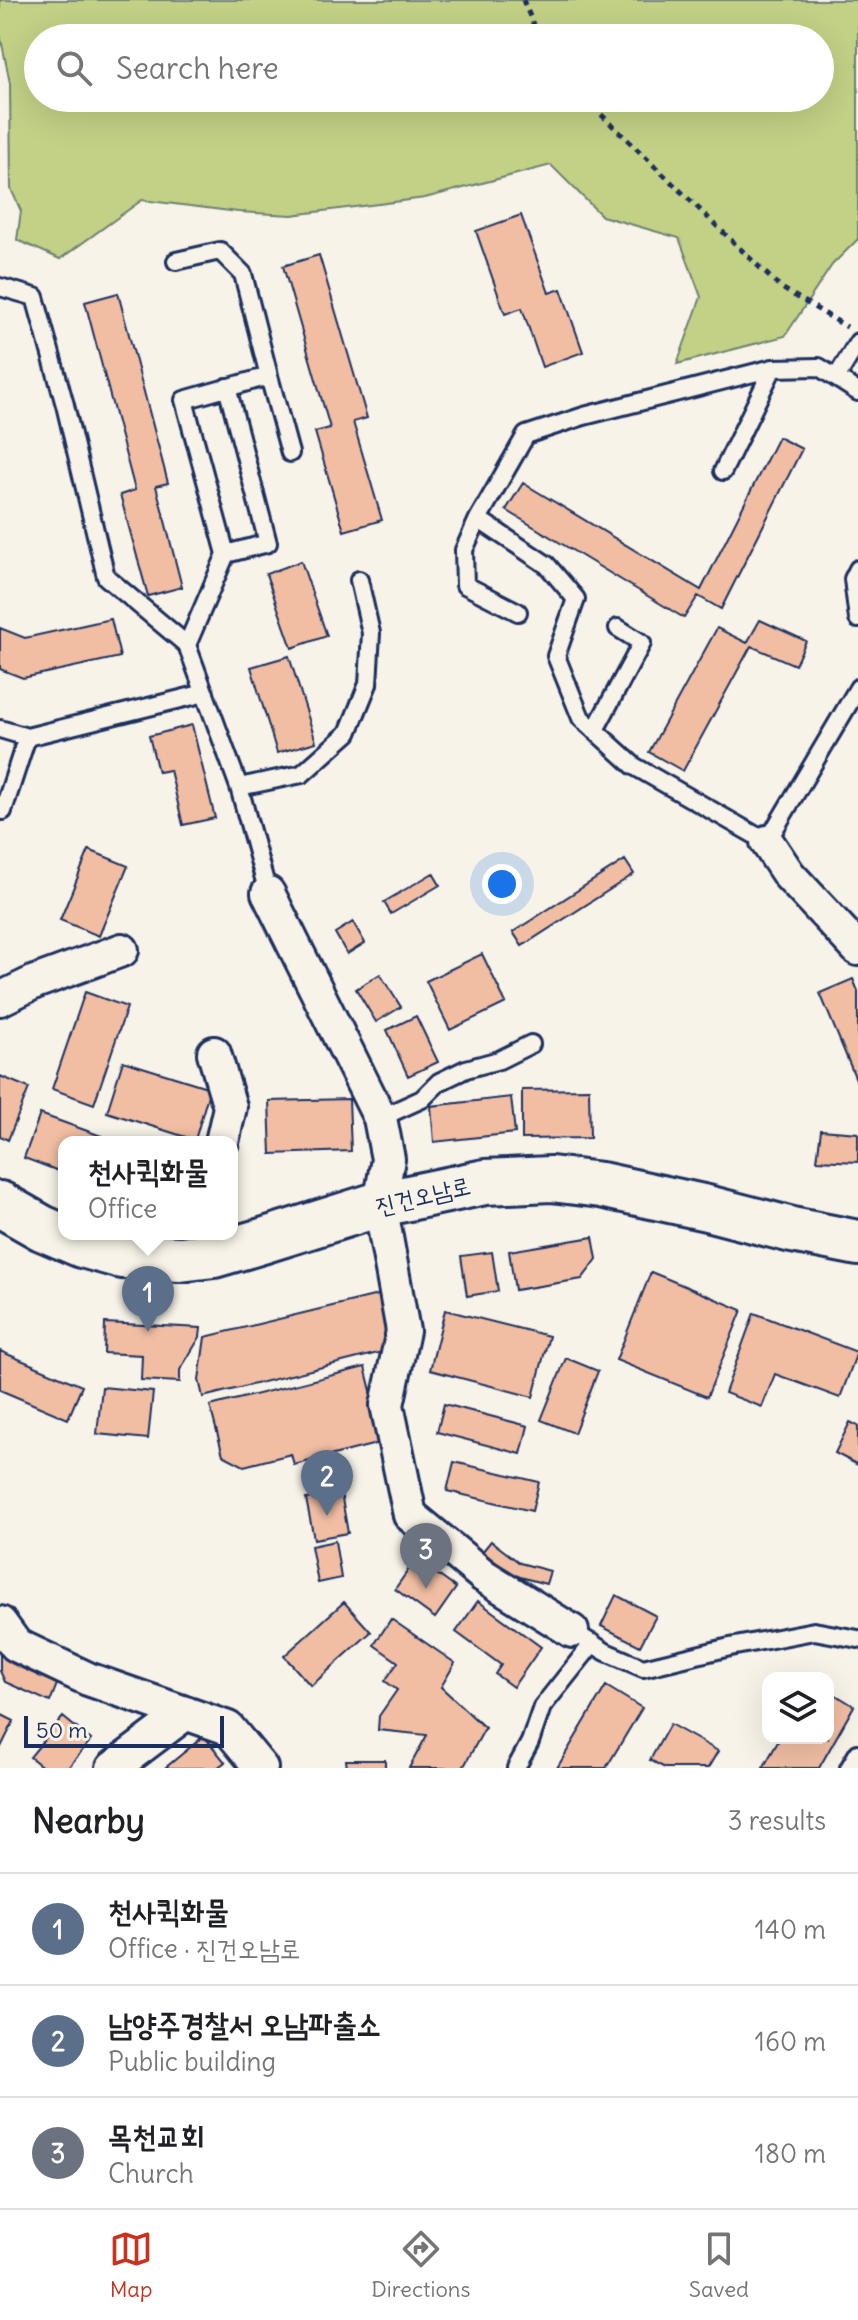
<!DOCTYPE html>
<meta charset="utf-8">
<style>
:root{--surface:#fff;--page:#f6f6f6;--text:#202124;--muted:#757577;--line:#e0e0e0;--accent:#c8321e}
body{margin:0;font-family:Delius,"Poor Story",sans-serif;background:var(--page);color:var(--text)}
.controls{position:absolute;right:24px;bottom:24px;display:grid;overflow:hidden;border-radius:16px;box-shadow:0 8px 32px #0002}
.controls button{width:72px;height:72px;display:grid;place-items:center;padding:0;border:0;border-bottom:2px solid var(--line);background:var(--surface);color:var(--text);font:40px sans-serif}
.scale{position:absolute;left:24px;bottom:20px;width:200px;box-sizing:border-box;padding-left:8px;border:4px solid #1b2f5e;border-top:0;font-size:22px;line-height:28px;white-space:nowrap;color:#1b2f5e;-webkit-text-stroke:6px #f7f3e8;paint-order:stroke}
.you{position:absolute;left:502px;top:884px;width:28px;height:28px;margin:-20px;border:6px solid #fff;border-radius:50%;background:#1a73e8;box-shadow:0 0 0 12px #1a73e833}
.badge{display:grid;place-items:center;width:52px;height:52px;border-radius:50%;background:var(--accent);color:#fff;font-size:26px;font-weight:700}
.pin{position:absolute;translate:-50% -66px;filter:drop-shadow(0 2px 4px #0008)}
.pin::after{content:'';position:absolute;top:42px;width:28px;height:24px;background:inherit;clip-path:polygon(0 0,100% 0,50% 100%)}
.popup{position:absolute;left:58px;top:1136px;width:180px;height:104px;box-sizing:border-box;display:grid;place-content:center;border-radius:16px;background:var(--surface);filter:drop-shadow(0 2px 6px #0005);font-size:26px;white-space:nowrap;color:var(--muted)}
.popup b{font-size:30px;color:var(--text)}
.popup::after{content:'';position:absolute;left:50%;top:100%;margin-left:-16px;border:16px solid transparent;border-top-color:var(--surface)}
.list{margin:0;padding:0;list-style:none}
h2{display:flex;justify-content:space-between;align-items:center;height:104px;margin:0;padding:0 32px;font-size:34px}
h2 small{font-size:26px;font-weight:400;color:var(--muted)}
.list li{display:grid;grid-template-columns:52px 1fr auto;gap:24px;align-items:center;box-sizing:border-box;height:112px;padding:0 32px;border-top:2px solid var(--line)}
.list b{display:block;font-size:30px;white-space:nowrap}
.list p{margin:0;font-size:26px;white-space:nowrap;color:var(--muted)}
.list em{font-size:26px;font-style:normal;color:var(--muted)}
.icon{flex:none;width:44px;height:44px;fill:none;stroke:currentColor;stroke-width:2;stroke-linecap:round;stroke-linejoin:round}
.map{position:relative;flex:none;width:858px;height:1768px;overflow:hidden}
.search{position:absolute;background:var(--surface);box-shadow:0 8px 32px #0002;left:24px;right:24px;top:24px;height:88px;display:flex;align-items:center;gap:20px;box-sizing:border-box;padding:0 28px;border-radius:44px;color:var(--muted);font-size:30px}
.sheet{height:440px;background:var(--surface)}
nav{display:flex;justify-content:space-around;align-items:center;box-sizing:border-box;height:112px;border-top:2px solid var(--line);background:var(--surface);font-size:22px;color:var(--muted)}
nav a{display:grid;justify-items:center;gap:4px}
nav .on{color:var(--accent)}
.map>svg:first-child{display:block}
.green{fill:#c2d186;stroke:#6e8072;stroke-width:2;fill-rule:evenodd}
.building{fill:#f1bea3;stroke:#1b2f5e;stroke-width:2}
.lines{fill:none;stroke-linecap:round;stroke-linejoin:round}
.lane-casing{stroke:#1b2f5e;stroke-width:22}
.street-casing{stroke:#1b2f5e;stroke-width:38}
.secondary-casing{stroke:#1b2f5e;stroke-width:50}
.path{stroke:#1b2f5e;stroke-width:5;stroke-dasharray:6 6;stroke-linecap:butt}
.lane{stroke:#f7f3e8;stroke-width:16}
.street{stroke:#f7f3e8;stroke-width:32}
.secondary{stroke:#f7f3e8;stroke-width:44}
.labels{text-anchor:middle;stroke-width:7;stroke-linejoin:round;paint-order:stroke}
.street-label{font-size:24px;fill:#1b2f5e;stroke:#f7f3e8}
</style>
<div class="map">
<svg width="858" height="1768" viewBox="0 0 858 1768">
<rect width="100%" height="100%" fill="#f7f3e8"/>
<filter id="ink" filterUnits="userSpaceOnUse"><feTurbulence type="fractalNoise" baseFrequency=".0125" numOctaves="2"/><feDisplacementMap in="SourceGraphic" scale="16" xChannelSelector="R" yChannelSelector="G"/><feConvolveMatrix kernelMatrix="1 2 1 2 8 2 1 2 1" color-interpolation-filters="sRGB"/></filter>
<g filter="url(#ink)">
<path class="green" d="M0,0H858V239L832,265L785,336L677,364L701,297L679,238L602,216L551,165L425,198L292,215L238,212L142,200L60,259L17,240L21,211L11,189L10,83L0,34ZM38,38H820V98H38Z"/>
<path class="building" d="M521,215L549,293L561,289L583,352L542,367L522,308L505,314L476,231Z
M319,255L367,418L353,422L382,520L344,531L315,432L330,428L283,266Z
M118,293L168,483L156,486L182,587L148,596L120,495L135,490L85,302Z
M778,437L802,449L721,609L698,596L684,618L506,510L523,483L701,590Z
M301,561L327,636L292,648L266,574Z
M111,619L120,657L23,678L0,669V628L25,638Z
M760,620L806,641L795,665L751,646L683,771L649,752L717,628L747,643Z
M289,656L316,742L277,753L251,667Z
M192,725L215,818L183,825L170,770L158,772L149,736Z
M89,850L128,866L99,936L60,920Z
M625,860L634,874L522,946L513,932Z
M433,873L440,885L391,914L384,902Z
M353,922L365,943L347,954L335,933Z
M482,954L506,1003L450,1030L426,981Z
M380,974L401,1007L376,1022L356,989Z
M853,979L858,991V1084L820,993Z
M85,992L127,1007L94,1104L52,1089Z
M416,1016L438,1062L408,1076L387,1030Z
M123,1061L210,1088L195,1140L107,1112Z
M0,1076L29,1088L8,1140L0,1136Z
M589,1089L590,1138L522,1139V1090Z
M511,1097L515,1133L434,1142L431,1106Z
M349,1099L351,1151L271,1154L269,1101Z
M40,1114L118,1142H64V1173L24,1158Z
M821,1130L858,1133V1162L817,1160Z
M593,1237L597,1259L582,1279L515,1290L509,1251Z
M492,1252L498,1291L467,1296L461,1256Z
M651,1272L742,1310L707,1397L616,1360Z
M386,1293L394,1349L203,1397L199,1380L205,1337Z
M445,1310L549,1336L533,1397L430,1370Z
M754,1313L857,1352L840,1398L775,1374L762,1407L725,1393Z
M105,1323L201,1328L200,1337L180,1370V1382L141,1380L142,1355L104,1353Z
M0,1351L82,1386L68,1419L0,1390Z
M566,1358L598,1371L574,1433L541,1420Z
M365,1367L384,1442L294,1465L291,1454L244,1466L223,1455L210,1406Z
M102,1387L153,1392L148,1439L97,1434Z
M444,1404L528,1426L521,1454L437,1432Z
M850,1422L858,1426V1465L835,1453Z
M454,1462L539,1482L532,1511L447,1491Z
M341,1493L348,1533L314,1539L306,1499Z
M335,1541L341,1578L318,1583L311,1546Z
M491,1541L520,1563L550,1571L546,1584L513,1575L482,1552Z
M416,1559L456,1588L435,1618L395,1589Z
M616,1595L656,1616L640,1646L601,1626Z
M478,1601L541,1647L513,1687L495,1674L501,1665L456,1632Z
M344,1602L371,1632L311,1686L284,1656Z
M391,1619L455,1663L441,1687L485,1728L463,1768H409L427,1735L378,1730L379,1716L397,1690L385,1681L398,1662L374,1645Z
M5,1651L11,1663L57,1684L50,1702L5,1682L0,1671V1653Z
M606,1686L642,1708L606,1768H557Z
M828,1690L854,1706L819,1768H763L780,1738H828Z
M0,1714L14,1721L0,1749Z
M63,1717L91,1740L68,1768H44L30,1757Z
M670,1724L718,1751L708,1768H665L650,1760Z
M204,1736L225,1762L217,1768H165Z
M346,1760H385V1768H347Z"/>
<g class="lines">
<g class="lane-casing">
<path id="lane" d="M176,261L220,251L243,274L269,376L184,400L226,554L187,645
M0,287L35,297L65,405L106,577L187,645L239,787L268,893
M269,376L290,453
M836,378L858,342
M858,392L819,367L773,368L584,416L526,435L478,519L547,565L576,599L556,656L581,718L634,766L767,842L858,688
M723,471L773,368
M478,519L464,550L465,585L518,612
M226,554L268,543L227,387
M858,569L853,579L858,619
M0,729L27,737L205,693
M595,730L642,643L618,628
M239,787L302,774L348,733L368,684L371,633L359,580
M3,811L27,737
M380,1118L422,1099L439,1082L466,1069L499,1060L531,1044
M572,1631L606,1652L643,1668L730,1647L814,1631L858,1639
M516,1768L530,1742L542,1707L593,1643
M849,1768L858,1753"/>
</g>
<g class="street-casing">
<path id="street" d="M767,842L789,875L858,949
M268,893L380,1118L388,1159L380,1204L403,1331L387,1405L410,1515L484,1576L572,1631
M0,999L35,982L122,950
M214,1053L230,1107L222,1142
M0,1623L16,1645L88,1679L228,1728L261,1768
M113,1768L186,1713"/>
</g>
<g class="secondary-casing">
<path id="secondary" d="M0,1204L42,1228L82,1245L122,1256L180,1259L214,1255L262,1241L380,1204L485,1182L551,1179L601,1185L707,1208L792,1230L858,1243"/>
</g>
<path class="path" d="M523,0L539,38
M584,98L780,287L847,327"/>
<use href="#lane" class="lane"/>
<use href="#street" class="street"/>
<use href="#secondary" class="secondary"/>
</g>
</g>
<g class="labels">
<g class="street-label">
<text transform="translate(423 1196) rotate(-13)" y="8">진건오남로</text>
</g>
</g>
</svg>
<div class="controls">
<button><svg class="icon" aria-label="layers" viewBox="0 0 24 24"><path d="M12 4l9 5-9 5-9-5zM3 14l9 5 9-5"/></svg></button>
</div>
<div class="scale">50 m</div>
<div class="you"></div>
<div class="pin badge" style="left:148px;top:1332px;background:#5c6f8a">1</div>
<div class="popup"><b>천사퀵화물</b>Office</div>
<div class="pin badge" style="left:327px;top:1516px;background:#5c6f8a">2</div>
<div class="pin badge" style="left:426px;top:1589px;background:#6b7280">3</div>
<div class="search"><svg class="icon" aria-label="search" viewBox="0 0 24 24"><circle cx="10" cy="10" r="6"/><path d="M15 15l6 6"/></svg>Search here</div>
</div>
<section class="sheet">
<h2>Nearby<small>3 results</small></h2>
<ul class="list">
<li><span class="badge" style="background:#5c6f8a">1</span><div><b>천사퀵화물</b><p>Office · 진건오남로</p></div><em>140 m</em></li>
<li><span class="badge" style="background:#5c6f8a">2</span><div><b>남양주경찰서 오남파출소</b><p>Public building</p></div><em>160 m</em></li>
<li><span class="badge" style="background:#6b7280">3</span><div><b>목천교회</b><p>Church</p></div><em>180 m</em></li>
</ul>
</section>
<nav>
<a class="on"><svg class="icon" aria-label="map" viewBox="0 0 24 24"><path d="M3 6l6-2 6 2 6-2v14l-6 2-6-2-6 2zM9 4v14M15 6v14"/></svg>Map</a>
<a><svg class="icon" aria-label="directions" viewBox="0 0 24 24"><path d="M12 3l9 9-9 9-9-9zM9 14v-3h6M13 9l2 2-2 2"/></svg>Directions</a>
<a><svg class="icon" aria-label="saved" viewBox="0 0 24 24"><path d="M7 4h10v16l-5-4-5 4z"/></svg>Saved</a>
</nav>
